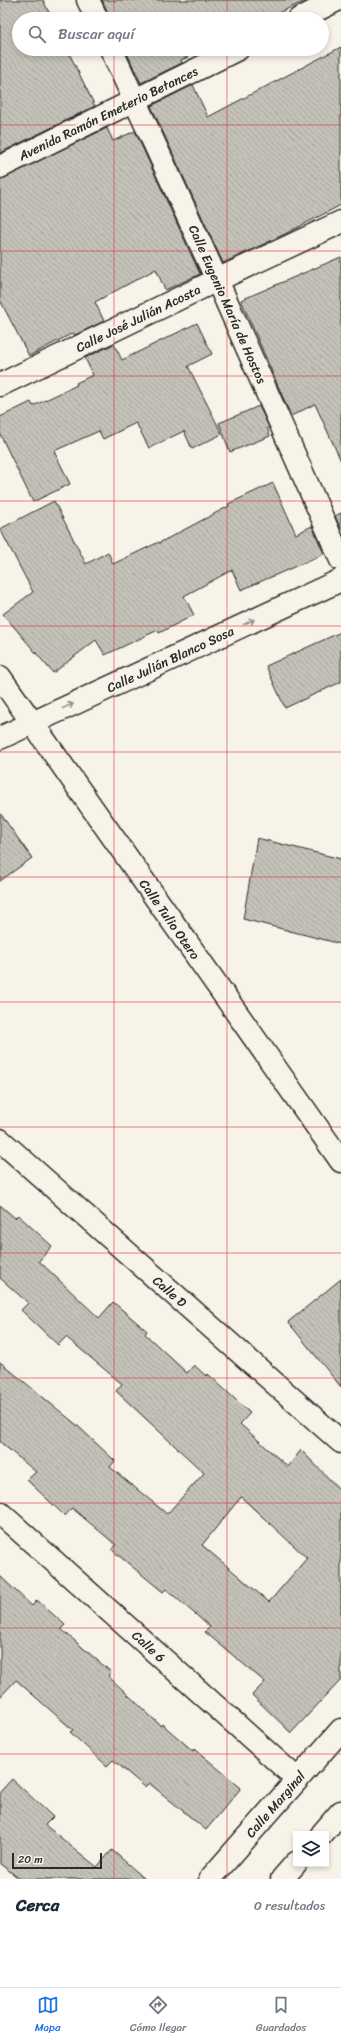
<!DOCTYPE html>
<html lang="es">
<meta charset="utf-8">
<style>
:root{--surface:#fff;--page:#f2f2f3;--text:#1f2937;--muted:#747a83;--line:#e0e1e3;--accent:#1a73e8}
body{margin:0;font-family:Sriracha,sans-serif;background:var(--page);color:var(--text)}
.controls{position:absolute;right:12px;bottom:12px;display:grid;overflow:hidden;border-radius:0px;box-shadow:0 2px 6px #0003}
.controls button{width:36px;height:36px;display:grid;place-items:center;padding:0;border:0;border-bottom:1px solid var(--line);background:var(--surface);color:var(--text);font:20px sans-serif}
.scale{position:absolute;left:12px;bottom:10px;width:90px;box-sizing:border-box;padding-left:4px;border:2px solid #2b2b2b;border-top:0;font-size:11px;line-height:14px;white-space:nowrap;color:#2b2b2b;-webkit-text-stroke:3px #f7f3e8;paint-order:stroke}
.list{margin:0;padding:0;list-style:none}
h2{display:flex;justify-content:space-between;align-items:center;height:52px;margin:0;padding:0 16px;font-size:17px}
h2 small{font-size:13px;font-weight:400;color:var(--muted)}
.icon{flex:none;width:22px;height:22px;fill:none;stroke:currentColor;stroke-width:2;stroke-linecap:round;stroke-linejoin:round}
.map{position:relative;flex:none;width:341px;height:1879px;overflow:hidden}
.search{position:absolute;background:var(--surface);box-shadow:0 2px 6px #0003;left:12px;right:12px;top:12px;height:44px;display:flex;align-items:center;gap:10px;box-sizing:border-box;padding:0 14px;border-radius:22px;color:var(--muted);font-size:15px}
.sheet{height:108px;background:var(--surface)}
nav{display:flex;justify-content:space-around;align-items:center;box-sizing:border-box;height:56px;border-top:1px solid var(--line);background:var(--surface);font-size:11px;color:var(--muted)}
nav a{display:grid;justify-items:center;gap:2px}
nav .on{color:var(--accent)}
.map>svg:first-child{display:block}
.building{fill:url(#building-back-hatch);stroke:#2b2b2b;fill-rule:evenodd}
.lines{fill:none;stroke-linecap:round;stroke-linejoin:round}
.street-casing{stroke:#2b2b2b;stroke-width:25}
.secondary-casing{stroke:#2b2b2b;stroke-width:25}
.street{stroke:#f7f3e8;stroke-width:22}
.secondary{stroke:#f7f3e8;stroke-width:22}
.oneway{stroke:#918f8a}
.grid{fill:none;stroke:#d62828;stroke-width:1;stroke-opacity:0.55}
.labels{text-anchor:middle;stroke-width:4;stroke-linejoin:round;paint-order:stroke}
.street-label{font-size:13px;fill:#2b2b2b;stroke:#f7f3e8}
</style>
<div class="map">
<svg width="341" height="1879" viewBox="0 0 341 1879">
<defs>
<pattern id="building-back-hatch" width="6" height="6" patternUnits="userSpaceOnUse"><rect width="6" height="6" fill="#c4c1b9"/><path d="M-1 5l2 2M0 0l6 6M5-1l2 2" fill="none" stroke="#a9a69f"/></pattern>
</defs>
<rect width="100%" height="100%" fill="#f7f3e8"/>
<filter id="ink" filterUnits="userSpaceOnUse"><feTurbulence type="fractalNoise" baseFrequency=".025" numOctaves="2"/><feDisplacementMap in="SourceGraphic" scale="8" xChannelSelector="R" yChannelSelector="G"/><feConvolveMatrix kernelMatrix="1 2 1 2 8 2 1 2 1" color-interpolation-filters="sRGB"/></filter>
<g filter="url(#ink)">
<path class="building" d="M0,0H43L52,19H19V49H67L95,106L0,153Z
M102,0H308L264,19H111Z
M341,47V205L283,235L223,263L151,106L193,85L208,117Z
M125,49H194L186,52L188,57L181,60L182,63L141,83Z
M107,128L113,141L135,131L200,274L165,290L156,269L95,302L104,321L75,335L73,333L29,356L0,300V179Z
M341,257V461L315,404L291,416L241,300Z
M197,323L212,354L188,366L222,434L192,449L184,431L149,448L136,423L103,439L99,431L54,451L70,484L33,502L0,434V417L31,402L33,406L77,385L76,383L93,375L85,358L114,344L122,360Z
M259,406L269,427L267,428L270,436L230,452L219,423Z
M273,483L296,534L312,526L324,554L241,590L232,570L184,596L194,615L159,633L158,630L105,655L96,640L53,673L3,614L33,592L0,529L54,501L86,564L108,552L113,564L159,542V543L229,506L228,504Z
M341,513V529L335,516Z
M341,632V682L285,708L266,666Z
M0,813L32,858L0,881Z
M257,838L341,859V944L243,919Z
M0,1205L15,1218L18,1215L52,1246L39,1261L99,1318L113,1302L147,1331L145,1334L187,1373L194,1365L206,1376L208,1374L250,1413L240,1424L288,1467L301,1450L341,1491V1680L291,1733L252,1695L265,1682L205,1632L210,1627L166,1589L163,1592L112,1550L116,1545L72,1508L65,1516L27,1480L36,1472L0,1442V1362L78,1426L115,1461L110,1467L167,1514L204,1473L116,1391L122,1384L66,1337L58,1345L21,1310L28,1303L0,1278ZM241,1497L307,1558L269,1602L202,1545Z
M341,1279V1387L288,1322Z
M0,1576L32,1606L37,1600L65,1625L61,1629L111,1672L108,1676L161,1726L162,1724L193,1751L195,1749L241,1788L206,1830L149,1783L145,1787L113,1760L107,1766L70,1732L73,1730L16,1680L0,1697Z
M12,1779L53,1817L45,1825L97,1867L112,1850L145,1879H20L0,1864V1792Z"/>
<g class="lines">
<g class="street-casing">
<path id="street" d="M88,0L97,19
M111,49L217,280L341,560
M0,385L217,280L341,222
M0,677L341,1161
M0,738L341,580
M0,1140L341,1442
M0,1513L297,1779
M210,1879L341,1730"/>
</g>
<g class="secondary-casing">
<path id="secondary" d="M299,19L337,0
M0,167L238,49
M322,1834L341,1812
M282,1879L296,1863"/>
</g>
<use href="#street" class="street"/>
<use href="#secondary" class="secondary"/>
</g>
<defs><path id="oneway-shaft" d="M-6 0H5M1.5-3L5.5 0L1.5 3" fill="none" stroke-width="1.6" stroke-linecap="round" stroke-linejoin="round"/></defs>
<g class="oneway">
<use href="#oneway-shaft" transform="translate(249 622) rotate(-25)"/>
<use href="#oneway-shaft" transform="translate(68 706) rotate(-25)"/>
</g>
</g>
<path class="grid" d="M114,0V19M227,0V19M114,49V1879M227,49V1879M0,125H341M0,251H341M0,376H341M0,501H341M0,626H341M0,752H341M0,877H341M0,1002H341M0,1127H341M0,1253H341M0,1378H341M0,1503H341M0,1628H341M0,1754H341"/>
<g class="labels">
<g class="street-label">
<text transform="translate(108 113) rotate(-26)" y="5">Avenida Ramón Emeterio Betances</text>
<text transform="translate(228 304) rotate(66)" y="5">Calle Eugenio María de Hostos</text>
<text transform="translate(138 318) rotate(-26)" y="5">Calle José Julián Acosta</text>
<text transform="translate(170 659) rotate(-25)" y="5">Calle Julián Blanco Sosa</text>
<text transform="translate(170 919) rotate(55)" y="5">Calle Tulio Otero</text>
<text transform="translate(170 1291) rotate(41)" y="5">Calle D</text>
<text transform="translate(149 1646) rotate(42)" y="5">Calle 6</text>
<text transform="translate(275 1804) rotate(-49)" y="5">Calle Marginal</text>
</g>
</g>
</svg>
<div class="controls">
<button><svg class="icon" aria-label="layers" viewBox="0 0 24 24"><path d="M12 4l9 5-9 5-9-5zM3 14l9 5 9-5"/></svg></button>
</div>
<div class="scale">20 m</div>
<div class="search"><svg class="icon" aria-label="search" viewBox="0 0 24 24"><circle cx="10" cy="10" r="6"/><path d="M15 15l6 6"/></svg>Buscar aquí</div>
</div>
<section class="sheet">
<h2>Cerca<small>0 resultados</small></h2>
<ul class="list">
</ul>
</section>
<nav>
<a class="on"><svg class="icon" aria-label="map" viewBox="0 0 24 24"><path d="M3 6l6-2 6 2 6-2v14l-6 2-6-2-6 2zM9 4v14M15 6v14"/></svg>Mapa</a>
<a><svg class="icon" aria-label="directions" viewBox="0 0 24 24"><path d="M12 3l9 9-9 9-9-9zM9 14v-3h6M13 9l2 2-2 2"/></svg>Cómo llegar</a>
<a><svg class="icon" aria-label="saved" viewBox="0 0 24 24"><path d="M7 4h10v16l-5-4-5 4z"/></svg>Guardados</a>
</nav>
